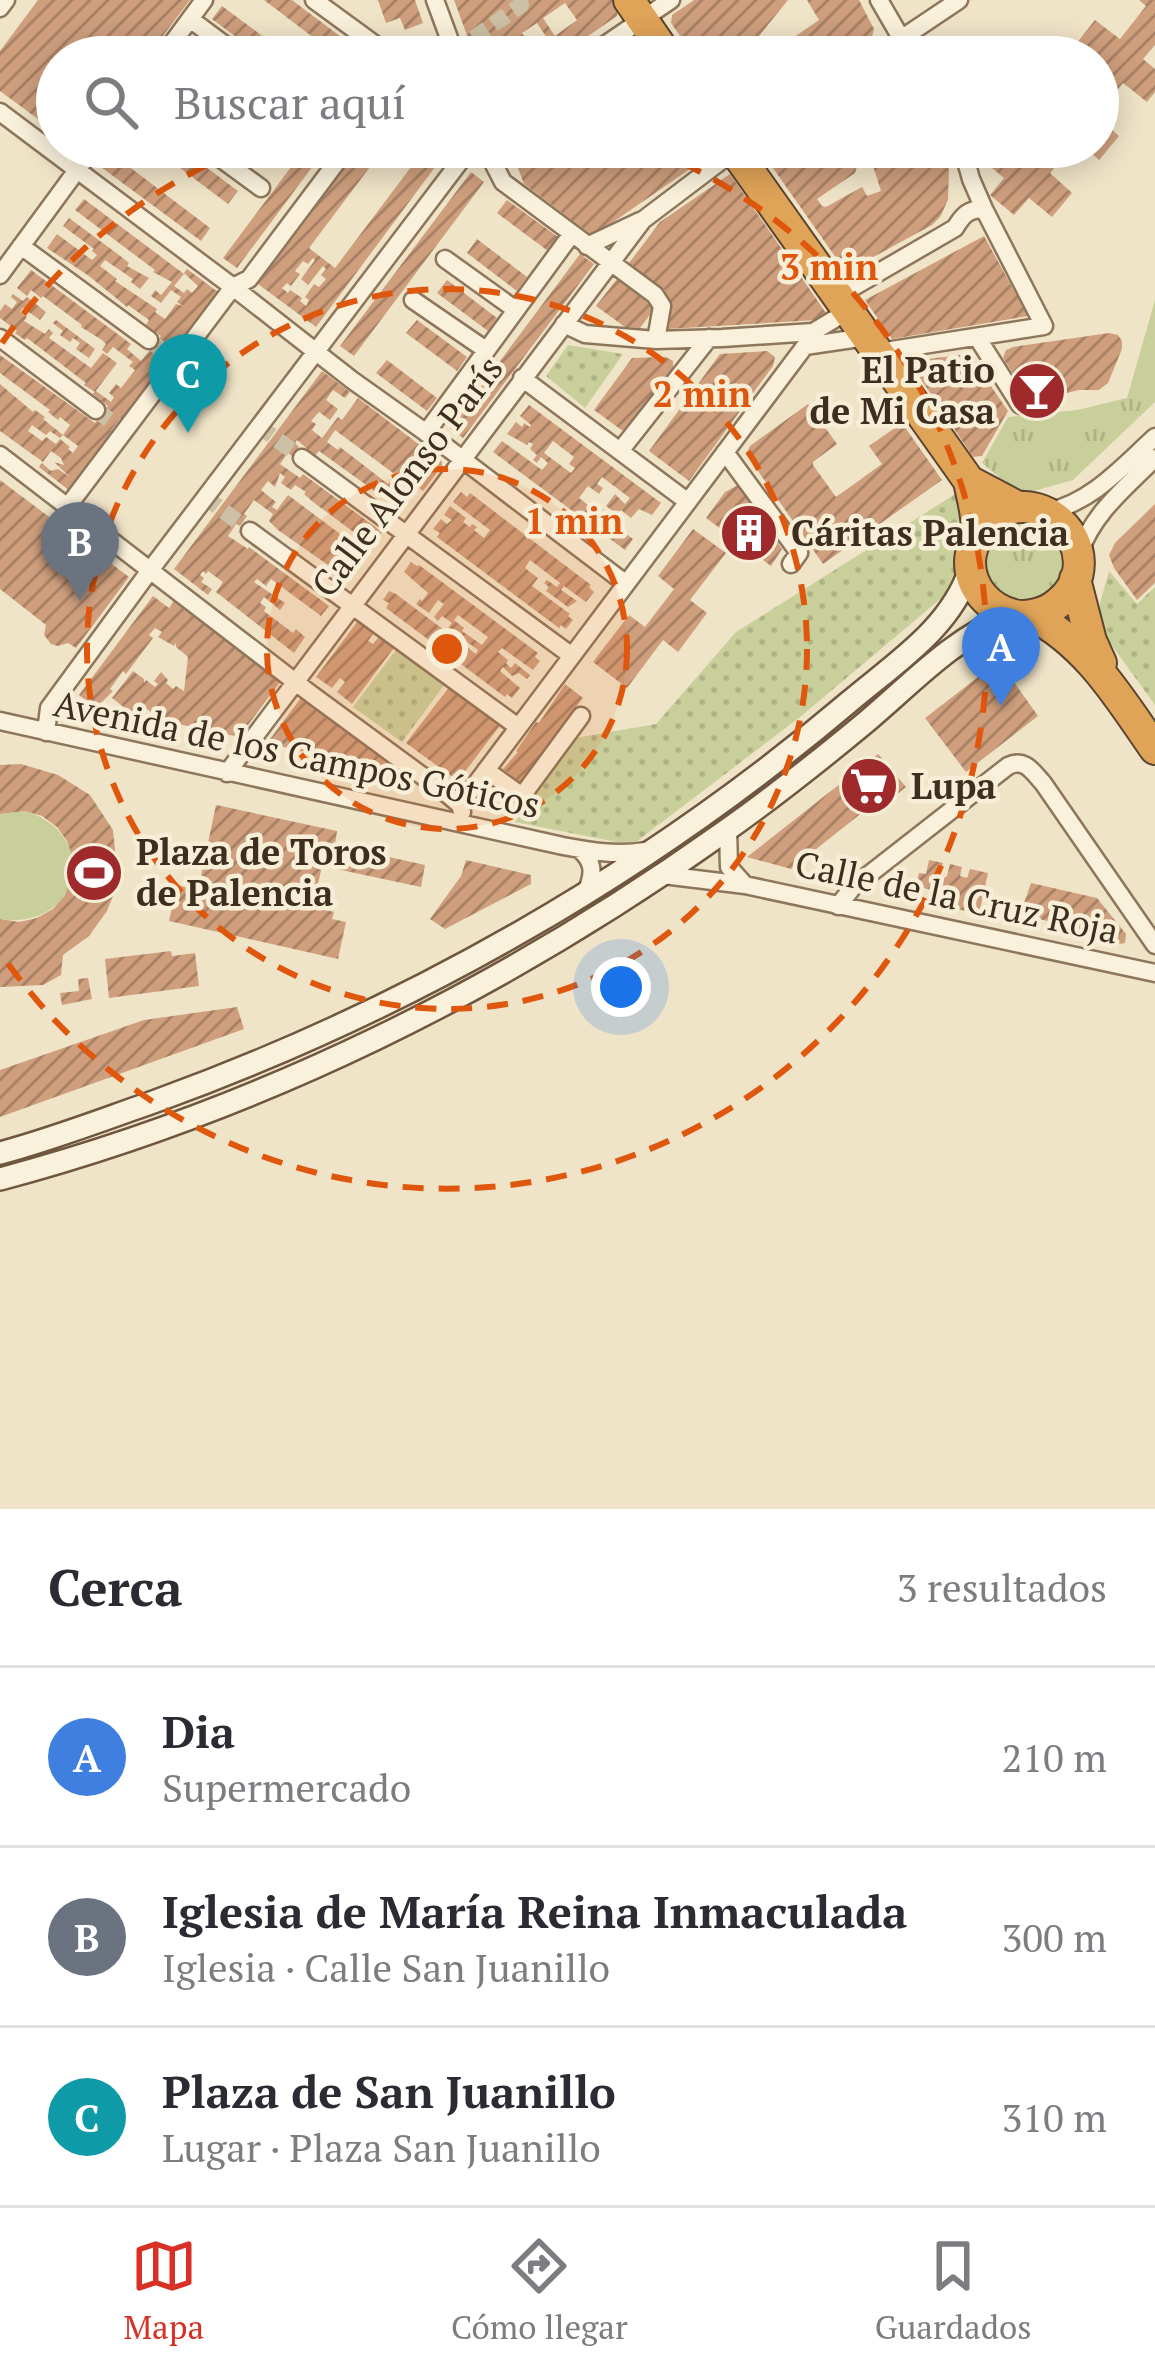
<!DOCTYPE html>
<html lang="es">
<meta charset="utf-8">
<style>
:root{--surface:#fff;--page:#f7f7f7;--text:#2b2b33;--muted:#7c7c81;--line:#e1e1e2;--accent:#d93025}
body{margin:0;font-family:"PT Serif",serif;background:var(--page);color:var(--text)}
.you{position:absolute;left:621px;top:987px;width:42px;height:42px;margin:-30px;border:9px solid #fff;border-radius:50%;background:#1a73e8;box-shadow:0 0 0 18px #1a73e833}
.badge{display:grid;place-items:center;width:78px;height:78px;border-radius:50%;background:var(--accent);color:#fff;font-size:39px;font-weight:700}
.pin{position:absolute;translate:-50% -99px;filter:drop-shadow(0 3px 6px #0008)}
.pin::after{content:'';position:absolute;top:63px;width:42px;height:36px;background:inherit;clip-path:polygon(0 0,100% 0,50% 100%)}
.list{margin:0;padding:0;list-style:none}
h2{display:flex;justify-content:space-between;align-items:center;height:156px;margin:0;padding:0 48px;font-size:51px}
h2 small{font-size:39px;font-weight:400;color:var(--muted)}
.list li{display:grid;grid-template-columns:78px 1fr auto;gap:36px;align-items:center;box-sizing:border-box;height:180px;padding:0 48px;border-top:3px solid var(--line)}
.list b{display:block;font-size:45px;white-space:nowrap}
.list p{margin:0;font-size:39px;white-space:nowrap;color:var(--muted)}
.list em{font-size:39px;font-style:normal;color:var(--muted)}
.icon{flex:none;width:66px;height:66px;fill:none;stroke:currentColor;stroke-width:2;stroke-linecap:round;stroke-linejoin:round}
.map{position:relative;flex:none;width:1155px;height:1509px;overflow:hidden}
.search{position:absolute;background:var(--surface);box-shadow:0 6px 30px #0003;left:36px;right:36px;top:36px;height:132px;display:flex;align-items:center;gap:30px;box-sizing:border-box;padding:0 42px;border-radius:66px;color:var(--muted);font-size:45px}
.sheet{height:696px;background:var(--surface)}
nav{display:flex;justify-content:space-around;align-items:center;box-sizing:border-box;height:168px;border-top:3px solid var(--line);background:var(--surface);font-size:33px;color:var(--muted)}
nav a{display:grid;justify-items:center;gap:6px}
nav .on{color:var(--accent)}
.map>svg:first-child{display:block}
.grass{fill:url(#grass-tufts)}
.park{fill:url(#park-dots)}
.pitch{fill:#c9cf9b}
.building{fill:url(#building-hatch);fill-rule:evenodd}
.lines{fill:none;stroke-linecap:round;stroke-linejoin:round}
.street-tunnel{stroke:#ccc0a6;stroke-width:16;stroke-dasharray:16 8;stroke-linecap:butt}
.street-casing{stroke:#8d765c;stroke-width:21}
.secondary-casing{stroke:#6f573f;stroke-width:26}
.highway-casing{stroke:#5b4430;stroke-width:34}
.street{stroke:#faf1dc;stroke-width:16}
.secondary{stroke:#faf1dc;stroke-width:21}
.highway{stroke:#e0a458;stroke-width:30}
.ring{fill:none;stroke:#df570d;stroke-width:6;stroke-dasharray:21 15}
.labels{text-anchor:middle;stroke-width:9;stroke-linejoin:round;paint-order:stroke}
.poi-label{font-size:36px;font-weight:bold;fill:#3d2e20;stroke:#f7eed8;text-anchor:start}
.street-label{font-size:36px;fill:#3d2e20;stroke:#f7eed8}
.centre{fill:#df570d;stroke:#f7eed8;stroke-width:6}
.ring-label{font-size:36px;text-anchor:middle;font-weight:bold;fill:#df570d;stroke:#f7eed8;stroke-width:9;stroke-linejoin:round;paint-order:stroke}
</style>
<div class="map">
<svg width="1155" height="1509" viewBox="0 0 1155 1509">
<defs>
<pattern id="grass-tufts" width="24" height="20" patternUnits="userSpaceOnUse" patternTransform="scale(3)"><rect width="24" height="20" fill="#c9cf9b"/><path d="M3 7l-1-3M5 7V3M7 7l1-3M15 17l-1-3M17 17v-4M19 17l1-3" fill="none" stroke="#aeb285"/></pattern>
<pattern id="park-dots" width="8" height="8" patternUnits="userSpaceOnUse" patternTransform="scale(3)"><rect width="8" height="8" fill="#c9cf9b"/><path d="M2 2h.1M6 6h.1" fill="none" stroke="#aeb285" stroke-width="1.8" stroke-linecap="round"/></pattern>
<pattern id="building-hatch" width="6" height="6" patternUnits="userSpaceOnUse" patternTransform="scale(3)"><rect width="6" height="6" fill="#cf9f7d"/><path d="M-1 1l2-2M0 6l6-6M5 7l2-2" fill="none" stroke="#a98266"/></pattern>
</defs>
<rect width="100%" height="100%" fill="#f0e4c8"/>
<path class="grass" d="M1155,300V402L1073,480L1020,495L982,463L1008,417L1077,410L1127,398Z
M986 562a38 38 0 1 1 76 0a38 38 0 1 1-76 0Z"/>
<path class="park" d="M568,345L623,354L585,408L546,376Z
M957,493L962,556L944,596L800,717L632,845L515,822L564,740L656,724L736,632Z
M1109,571L1137,604L1155,587V705L1100,629V603Z
M399,646L445,684L402,742L353,707Z"/>
<path class="pitch" d="M25,811C102,834 81,931 0,919V814Z"/>
<path class="building" d="M38,0H190L147,57H57V133L0,91V51Z
M264,0H292L349,43L339,57Z
M378,0H415L423,23L405,30L400,18L386,23Z
M454,0H612L618,9L617,16L558,57H475ZM565,3L577,20L555,36L543,18ZM537,23L549,41L535,52L522,33Z
M694,0H788L750,47L735,35L750,57H695L671,23L672,15Z
M807,0H859L874,29L872,37L844,57H765L819,20Z
M1139,0H1155V45L1143,59L1155,69V92L1147,102L1123,83L1098,114V57H1092L1076,44L1095,20L1120,39L1146,6Z
M222,6L273,44L290,57H263L212,19Z
M1098,118L1119,136L1099,160L1084,147H1098Z
M152,147H179L238,191L228,204Z
M228,147H256L266,154L256,167Z
M306,147H327L237,268L223,258Z
M360,147H385L309,248L335,268L426,147H450L316,327L258,284ZM313,258L315,260L301,279L308,285L323,266L326,269L321,275L326,279L319,287L314,284L305,297L309,300L306,306L300,301L302,298L290,290L288,293L282,288L287,283L291,286L300,274L295,271L303,261L308,264Z
M510,147H709L713,153L593,236L524,184Z
M777,147H939L949,170L948,200L940,217L932,225L846,272L768,161L770,152ZM869,153L881,191L867,196L862,187L826,207L822,206L817,199L855,173L859,160Z
M991,147H1016L1024,154L1030,147H1071L1050,173L1072,193L1052,217L1029,198L1014,215L990,195L1004,178L981,159Z
M111,153L210,228L201,241L101,167Z
M471,172L484,182L354,356L340,346Z
M730,174L826,313L816,320L667,329L665,290L629,263L660,222Z
M84,199L184,274L174,286L184,293L187,289L192,293L198,286L184,273L187,269L218,292L70,491L39,467L42,463L51,471L58,469L70,477L54,462L64,465L61,458L51,451L43,462L0,431V384L33,412L35,410L45,417L43,419L63,435L60,438L50,431L46,435L32,425L28,431L42,441L46,437L56,444L60,439L70,447L68,449L73,453L78,446L63,435L70,425L60,417L58,420L48,412L50,410L0,373V355L95,423L98,419L93,415L100,406L105,410L108,406L93,394L96,391L111,402L114,397L109,393L116,384L121,388L135,370L129,366L133,362L113,347L107,354L102,350L106,344L102,340L81,327L82,325L43,296L41,298L31,290L27,296L17,288L31,270L131,344L127,349L141,361L151,349L145,345L152,336L158,340L161,336L146,325L149,320L128,305L127,307L89,276L47,248L57,234L92,260L97,255L92,251L94,249L63,226L69,218L119,255L129,263L127,266L149,278L140,289L131,282L133,279L105,260L100,266L117,279L115,281L157,309L155,312L165,319L176,304L183,306L177,302L181,297L171,290L161,303L151,296L155,290L161,295L172,282L153,272L155,270L75,210Z
M507,200L558,237L548,251L497,213Z
M984,236L1028,316L892,339L865,300Z
M477,239L527,277L517,291L467,253Z
M580,254L594,264L463,438L450,428Z
M617,279L655,308L640,328L625,327L596,306Z
M447,280L497,318L488,331L437,293Z
M13,294L23,301L27,297L46,312L40,320L23,308L20,312L27,317L24,321L45,334L49,329L53,333L49,338L91,368L103,353L117,363L95,392L84,385L86,383L27,338L25,340L15,333L17,331L0,318V311L5,304L12,309L17,302L11,297Z
M56,320L95,349L89,358L76,349L80,343L73,338L70,342L60,335L63,331L53,323Z
M417,320L467,357L457,371L406,333Z
M1109,333L1118,335L1122,341V349L1108,383L1099,390H1079L1055,396L1053,394L1036,399L1025,392L1003,358L1006,350L1013,347Z
M767,351L775,357L773,366L689,481L649,451L720,354Z
M969,354L1008,411L982,456L973,457L914,369L919,360Z
M666,357L673,361V370L627,434L594,410L632,358Z
M387,360L437,398L427,411L376,373Z
M322,371L350,392L345,398L333,390L326,400L338,409L330,420L319,412L311,421L316,424L312,430L322,438L338,417L342,420L358,398L442,462V466L423,491L418,487L416,490L335,430L327,442L338,450L340,447L388,484L390,482L399,489L397,492L408,500L401,510L319,451L315,456L297,440L295,443L299,447L292,456L288,453L280,464L300,478L303,474L382,532L374,544L369,541L366,546L360,542L363,539L313,502L304,494L306,492L295,485L291,490L281,483L285,477L280,473L275,487L268,481L261,490L276,502L272,507L277,510L288,495L367,554L363,559L335,542L330,548L357,568L348,579L278,530L269,521L273,514L254,500L244,514L247,516L240,526L236,524L228,536L248,549L249,547L329,606L321,616L271,579L266,586L257,579L254,582L285,603L280,610L264,597L260,603L266,607L264,611L293,633L296,629L305,637L294,653L216,592L223,582L208,571L206,574L203,571L200,575L204,578L201,582L212,589L208,595L174,569Z
M808,404L837,444L813,462V465L836,497L882,464L869,446L902,423L942,480L823,564L746,454L750,446Z
M529,405L661,503L652,515L639,509L631,518L621,510L617,514L606,506L615,494L625,504L630,498L602,477L597,484L603,488L599,494L588,486L579,498L600,514L603,510L608,515L605,518L633,539L625,550L493,452L502,441L542,470L548,463L541,457L537,463L533,460L537,455L530,449L533,444L529,442L527,445L507,434L516,422L522,427L524,423L530,427L531,425L520,416ZM553,441L574,457L569,464L575,468L571,473L544,453Z
M0,480L129,577L76,648L68,643L58,646L51,644L44,635L46,625L0,589Z
M738,485L782,549L771,566L706,518L725,492Z
M461,492L467,497L470,493L591,585L589,587L594,592L586,602L564,586L561,590L577,601L568,607L546,591L549,587L544,583L547,580L557,587L560,583L530,560L525,568L538,578L532,586L570,614L568,616L573,620L566,629L561,625L559,628L437,537L440,533L433,529L441,519L447,524L452,520L444,515L450,506L466,518L463,522L470,527L472,524L477,527L474,530L484,538L490,530L453,502Z
M1155,504V583L1137,600L1114,568L1109,555L1115,543Z
M693,529L726,553L690,600L707,613L678,652L663,640L627,688L593,662L629,615L645,627L674,589L658,576Z
M411,562L417,566L419,565L538,653L535,657L540,661L533,670L502,648L498,652L508,660L506,663L511,668L515,663L530,675L527,679L519,673L512,676L503,667L500,671L520,688L512,698L507,694L505,697L386,608L389,603L383,600L389,591L396,594L476,654L478,650L448,628L454,620L464,628L462,631L482,645L488,637L458,615L452,623L442,616L438,621L434,617L444,604L438,600L429,613L416,604L420,599L422,601L428,593L404,572Z
M153,596L169,608L174,601L280,682L239,737L164,721L141,705L134,715L112,698L133,671L144,679V683L146,680L155,687L158,684L154,681L161,672L168,680L166,683L173,689L176,686L184,691L188,657L176,647V643L174,646L158,637L162,632L155,628L149,635L153,638L126,674L123,671L110,689L113,691L96,708L79,695Z
M360,618L376,630L368,641L373,644L381,634L396,645L352,704L337,692L345,682L340,678L332,688L316,677Z
M1001,664L1038,716L966,772L925,718L986,671Z
M565,684L583,698L520,782L503,769L518,752L516,751L536,722L539,723Z
M450,686L501,724L458,781L406,743Z
M301,698L392,765L388,769L274,745L270,739Z
M878,754L906,787L878,810L873,804L791,869L747,857Z
M21,764L58,775L90,795L113,830L117,869L113,896L107,911L89,936L63,955L61,975L43,985L0,987V919L19,922L37,918L53,909L65,895L72,877L73,859L67,841L57,827L42,816L25,811L0,814V765Z
M216,805L337,831L335,845L425,865L421,887L322,866L313,907L334,912L332,919L346,922L338,959L169,921L177,885L198,890Z
M466,860L531,875V884L445,929L430,919L461,876Z
M929,860L943,863L939,882L947,876L950,864L962,867L960,876L967,878L970,869L988,873L979,914L939,905L940,899L934,897L935,891L916,886L919,873L926,874Z
M1031,883L1097,898L1126,934L1125,943L1119,944L1062,932L1063,925L1024,915L1026,907L1023,906Z
M171,951L172,956L195,953L199,986L109,998L105,959Z
M88,978L92,999L62,1005L60,993L79,991L78,979Z
M237,1007L244,1029L0,1117V1070L144,1020Z"/>
<g class="lines">
<path class="street-tunnel" d="M454,52L521,5L518,0
M149,340L170,356
M96,410L118,426
M259,426L302,458
M205,497L250,531"/>
<g class="street-casing">
<path id="street" d="M314,0L392,57
M435,0L456,57
M879,0L912,57
M0,8L6,0
M190,19L241,57
M162,57L204,0
M587,57L671,0
M874,57L959,0
M0,112L233,287L352,380L449,449L625,583
M205,147L261,188
M485,147L503,182L655,295L662,306L656,340
M21,246L149,340
M587,246L640,221
M445,259L516,310
M0,275L94,147
M838,296L955,228C963,215 968,209 984,209
M413,300L486,350
M564,324L585,334L656,340L722,338L813,332L848,311
M977,337L1020,405
M0,338L96,410
M879,352L1044,326L984,209L971,179L962,147
M522,378L688,502
M426,433L571,235
M620,451L709,338
M725,452L799,553L791,564
M0,455L311,694L447,794L460,805L462,812
M302,458L572,656
M68,506L233,287L249,279L348,147
M1047,512C1092,502 1122,467 1155,437
M250,531L518,727
M1079,554C1093,513 1125,488 1155,458
M0,721L563,846C590,851 617,856 645,851
M46,732L49,708L151,569L471,147
M486,770L522,796L581,716
M227,773L643,220L738,148
M460,805L805,346L866,337
M728,829L729,867L745,885
M579,849C594,861 594,873 587,890
M663,875L745,885L1155,973
M838,906L853,887L1008,766C1025,758 1032,771 1043,783L1155,945"/>
</g>
<g class="secondary-casing">
<path id="secondary" d="M0,1153C53,1139 104,1119 156,1101C407,1010 645,875 849,702C895,663 951,628 970,569
M0,1179C259,1110 503,989 721,834C771,799 819,761 866,722C917,679 948,642 1012,614"/>
</g>
<g class="highway-casing">
<path id="highway" d="M629,0L668,57
M732,147L969,481L1018,507
M969,481C972,498 979,518 976,535C974,545 970,552 970,562C970,588 989,609 1014,615C1028,618 1046,613 1057,604C1121,554 1029,459 976,536
M1075,579L1091,641L1101,663
M1031,615C1088,644 1120,699 1155,749"/>
</g>
<use href="#street" class="street"/>
<use href="#secondary" class="secondary"/>
<use href="#highway" class="highway"/>
</g>
<circle cx="447" cy="649" r="180" fill="#df570d" fill-opacity=".12"/>
<g class="ring">
<circle cx="447" cy="649" r="180"/>
<circle cx="447" cy="649" r="360"/>
<path d="M2 343A540 540 0 0 1 245 148M649 148A540 540 0 1 1 2 955"/>
</g>
<defs>
<g id="bar-disc" transform="scale(3)"><circle r="9.5" fill="#9e2a2b" stroke="#f7eed8"/><path d="M-6-5H6L.8 .8V4.5H3.5V6h-7V4.5H-.8V.8Z" fill="#fff"/></g>
<g id="building-disc" transform="scale(3)"><circle r="9.5" fill="#9e2a2b" stroke="#f7eed8"/><path d="M-4-6H4V6H1V3H-1V6H-4ZM-2.5-4.3h1.7v1.8h-1.7ZM.8-4.3h1.7v1.8H.8ZM-2.5-1h1.7V.8h-1.7ZM.8-1h1.7V.8H.8Z" fill="#fff"/></g>
<g id="supermarket-disc" transform="scale(3)"><circle r="9.5" fill="#9e2a2b" stroke="#f7eed8"/><path d="M-6-5.5h2.5l.6 2H6L4.5 2H-2.5L-4.4-4H-6ZM-1.5 3.2a1.3 1.3 0 1 0 .1 0ZM3 3.2a1.3 1.3 0 1 0 .1 0Z" fill="#fff"/></g>
<g id="stadium-disc" transform="scale(3)"><circle r="9.5" fill="#9e2a2b" stroke="#f7eed8"/><path d="M0-5a6.5 5 0 1 0 0 10a6.5 5 0 1 0 0-10ZM-3.5-1.8h7v3.6h-7Z" fill="#fff"/></g>
</defs>
<g fill-rule="evenodd">
<use href="#bar-disc" x="1037" y="391"/>
<use href="#building-disc" x="749" y="533"/>
<use href="#supermarket-disc" x="869" y="786"/>
<use href="#stadium-disc" x="94" y="873"/>
</g>
<g class="labels">
<g class="poi-label">
<text x="995" y="383" text-anchor="end">El Patio<tspan x="995" dy="41">de Mi Casa</tspan></text>
<text x="791" y="546">Cáritas Palencia</text>
<text x="911" y="799">Lupa</text>
<text x="136" y="865">Plaza de Toros<tspan x="136" dy="41">de Palencia</tspan></text>
</g>
<g class="street-label">
<text transform="translate(407 476) rotate(-53)" y="13">Calle Alonso París</text>
<text transform="translate(297 754) rotate(12)" y="13">Avenida de los Campos Góticos</text>
<text transform="translate(957 897) rotate(12)" y="13">Calle de la Cruz Roja</text>
</g>
</g>
<circle cx="447" cy="649" r="18" class="centre"/>
<g class="ring-label">
<text x="829" y="280">3 min</text>
<text x="702" y="407">2 min</text>
<text x="574" y="534">1 min</text>
</g>
</svg>
<div class="you"></div>
<div class="pin badge" style="left:1001px;top:706px;background:#3f7fe0">A</div>
<div class="pin badge" style="left:80px;top:601px;background:#6b7280">B</div>
<div class="pin badge" style="left:188px;top:433px;background:#0f9aa8">C</div>
<div class="search"><svg class="icon" aria-label="search" viewBox="0 0 24 24"><circle cx="10" cy="10" r="6"/><path d="M15 15l6 6"/></svg>Buscar aquí</div>
</div>
<section class="sheet">
<h2>Cerca<small>3 resultados</small></h2>
<ul class="list">
<li><span class="badge" style="background:#3f7fe0">A</span><div><b>Dia</b><p>Supermercado</p></div><em>210 m</em></li>
<li><span class="badge" style="background:#6b7280">B</span><div><b>Iglesia de María Reina Inmaculada</b><p>Iglesia · Calle San Juanillo</p></div><em>300 m</em></li>
<li><span class="badge" style="background:#0f9aa8">C</span><div><b>Plaza de San Juanillo</b><p>Lugar · Plaza San Juanillo</p></div><em>310 m</em></li>
</ul>
</section>
<nav>
<a class="on"><svg class="icon" aria-label="map" viewBox="0 0 24 24"><path d="M3 6l6-2 6 2 6-2v14l-6 2-6-2-6 2zM9 4v14M15 6v14"/></svg>Mapa</a>
<a><svg class="icon" aria-label="directions" viewBox="0 0 24 24"><path d="M12 3l9 9-9 9-9-9zM9 14v-3h6M13 9l2 2-2 2"/></svg>Cómo llegar</a>
<a><svg class="icon" aria-label="saved" viewBox="0 0 24 24"><path d="M7 4h10v16l-5-4-5 4z"/></svg>Guardados</a>
</nav>
